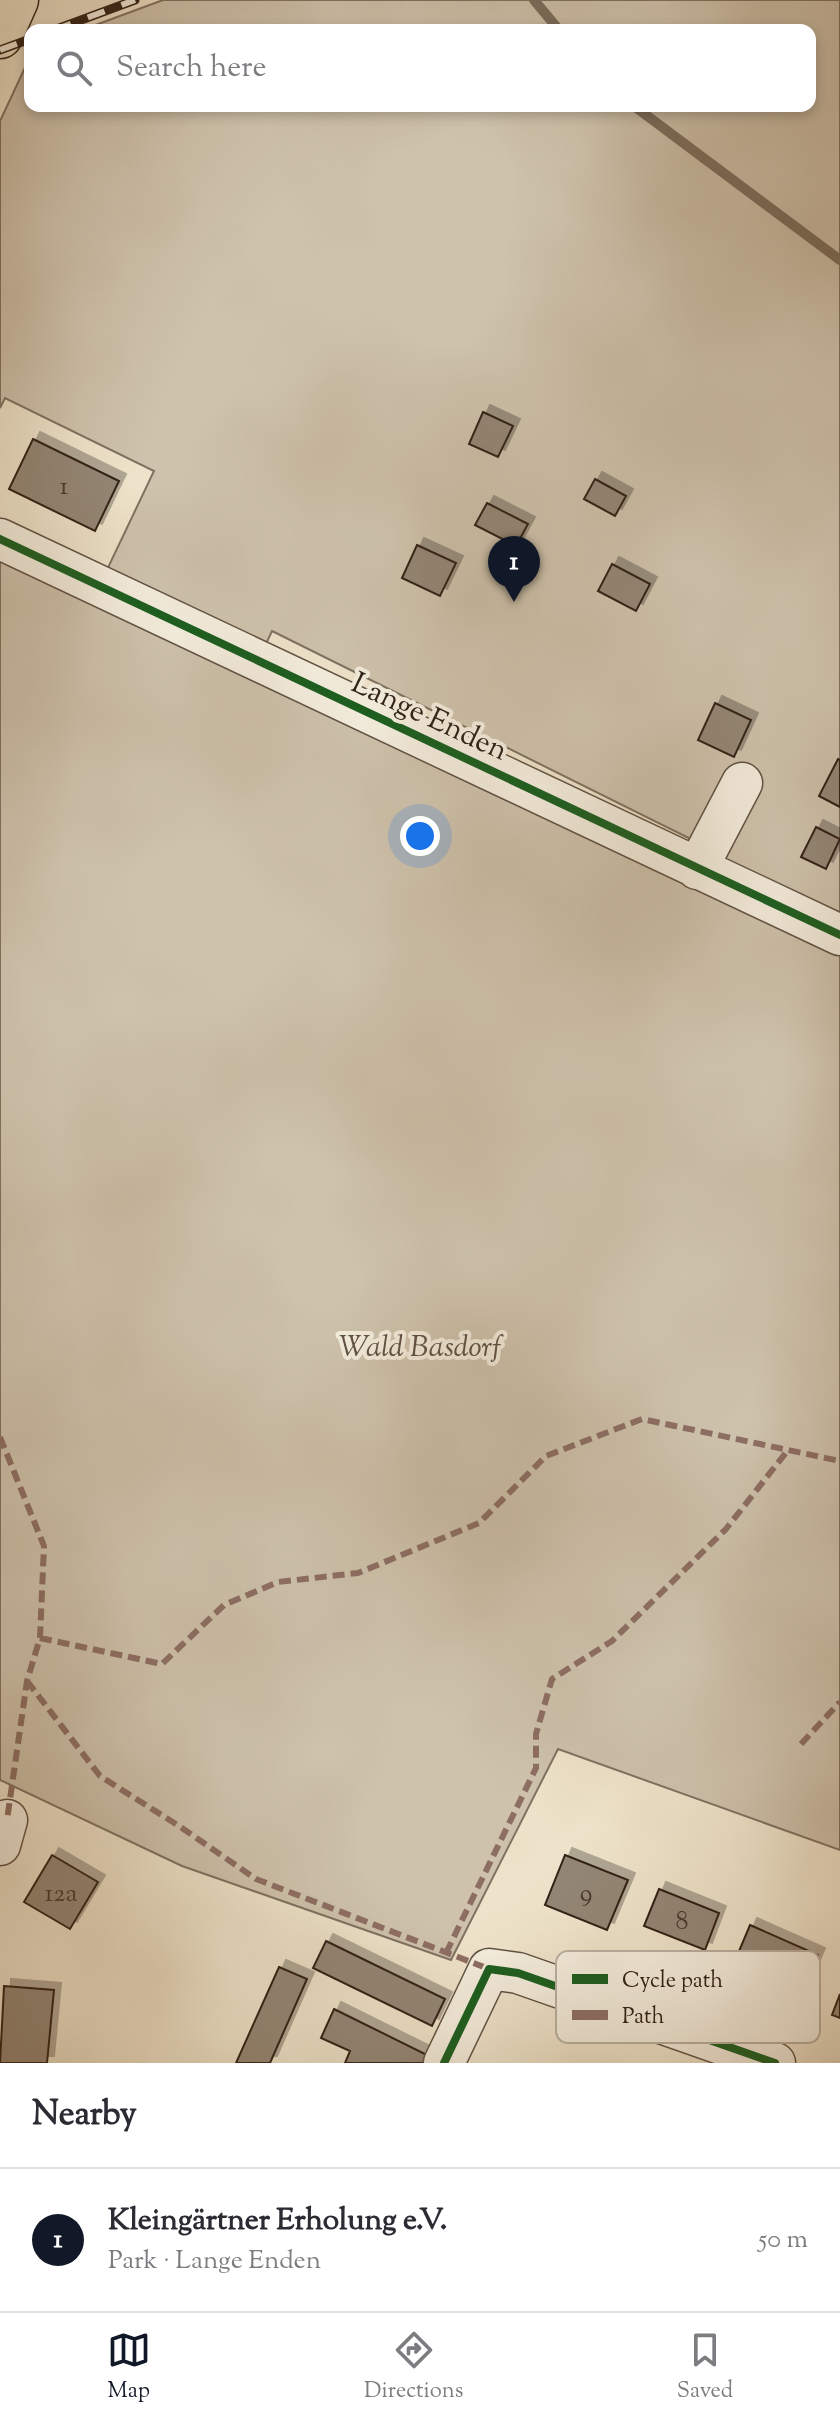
<!DOCTYPE html>
<meta charset="utf-8">
<style>
:root{--surface:#fff;--page:#f7f7f7;--text:#2b2b33;--muted:#7c7c81;--line:#e1e1e2;--accent:#111827}
body{margin:0;font-family:"Sorts Mill Goudy",serif;background:var(--page);color:var(--text)}
.you{position:absolute;left:420px;top:836px;width:28px;height:28px;margin:-20px;border:6px solid #fff;border-radius:50%;background:#1a73e8;box-shadow:0 0 0 12px #1a73e833}
.badge{display:grid;place-items:center;width:52px;height:52px;border-radius:50%;background:var(--accent);color:#fff;font-size:26px;font-weight:700}
.pin{position:absolute;translate:-50% -66px;filter:drop-shadow(0 2px 4px #0008)}
.pin::after{content:'';position:absolute;top:42px;width:28px;height:24px;background:inherit;clip-path:polygon(0 0,100% 0,50% 100%)}
.list{margin:0;padding:0;list-style:none}
h2{display:flex;justify-content:space-between;align-items:center;height:104px;margin:0;padding:0 32px;font-size:34px}
h2 small{font-size:26px;font-weight:400;color:var(--muted)}
.list li{display:grid;grid-template-columns:52px 1fr auto;gap:24px;align-items:center;box-sizing:border-box;height:144px;padding:0 32px;border-top:2px solid var(--line)}
.list b{display:block;font-size:30px;white-space:nowrap}
.list p{margin:0;font-size:26px;white-space:nowrap;color:var(--muted)}
.list em{font-size:26px;font-style:normal;color:var(--muted)}
.icon{flex:none;width:44px;height:44px;fill:none;stroke:currentColor;stroke-width:2;stroke-linecap:round;stroke-linejoin:round}
.map{position:relative;flex:none;width:840px;height:2063px;overflow:hidden}
.search{position:absolute;background:var(--surface);box-shadow:0 4px 12px #0003;left:24px;right:24px;top:24px;height:88px;display:flex;align-items:center;gap:20px;box-sizing:border-box;padding:0 28px;border-radius:16px;color:var(--muted);font-size:30px}
.sheet{height:248px;background:var(--surface)}
nav{display:flex;justify-content:space-around;align-items:center;box-sizing:border-box;height:112px;border-top:2px solid var(--line);background:var(--surface);font-size:22px;color:var(--muted)}
nav a{display:grid;justify-items:center;gap:4px}
nav .on{color:var(--accent)}
.map>svg:first-child{display:block}
.green{fill:#cec2ac;stroke:#7f7262;stroke-width:2;fill-rule:evenodd}
.lines{fill:none;stroke-linecap:round;stroke-linejoin:round}
.stream{stroke:#7b6e5e;stroke-width:10}
.building{fill:#938675;stroke:#302118;stroke-width:2;filter:url(#shadow)}
.minor-casing{stroke:#605244;stroke-width:43}
.major-casing{stroke:#302118;stroke-width:47}
.minor{stroke:#f4eddd;stroke-width:40}
.major{stroke:#eee3ca;stroke-width:44}
.rail-casing{stroke:#302118;stroke-width:9}
.rail{stroke:#f4eddd;stroke-width:6;stroke-dasharray:18;stroke-linecap:butt}
.quiet{stroke:#8d6e63;stroke-width:6;stroke-dasharray:12 6;stroke-linecap:butt}
.cycleway-casing{stroke:#f4eddd;stroke-width:13}
.cycleway{stroke:#1b5e20;stroke-width:8}
.labels{text-anchor:middle;stroke-width:8;stroke-linejoin:round;paint-order:stroke}
.number-label{font-size:26px;fill:#493a2f}
.street-label{font-size:30px;fill:#302118;stroke:#f4eddd}
.park-label{font-size:30px;font-style:italic;fill:#5f5144;stroke:#f4eddd}
.key{fill:#f4eddd;stroke:#b9b0a2;stroke-width:2}
.key-label{font-size:22px;fill:#302118}
</style>
<div class="map">
<svg width="840" height="2063" viewBox="0 0 840 2063">
<defs>
<filter id="shadow"><feDropShadow dx="7" dy="-7" stdDeviation="0" flood-color="#0004"/></filter>
</defs>
<rect width="100%" height="100%" fill="#eee3ca"/>
<filter id="stains"><feTurbulence type="fractalNoise" baseFrequency=".0025" numOctaves="4"/><feColorMatrix values="0 0 0 0 .2 0 0 0 0 .09 0 0 0 0 .02 0 0 0 .5 -.17"/></filter>
<radialGradient id="worn" r=".72"><stop offset=".6" stop-color="#630" stop-opacity="0"/><stop offset="1" stop-color="#630" stop-opacity=".3"/></radialGradient>
<path class="green" d="M163,0H840V1850L558,1749L451,1960L182,1866L0,1780V551L95,595L154,471L5,398L0,408V121L30,57V106H810V30H82ZM272,631L719,853L709,881L256,665Z"/>
<g class="lines">
<path class="stream" d="M534,0L559,30
M634,106L840,260"/>
</g>
<path class="building" d="M483,412L513,426L498,457L469,444Z
M33,439L119,481L95,531L9,489Z
M595,479L626,496L615,516L584,499Z
M487,503L528,524L516,546L475,525Z
M417,545L456,563L440,596L402,578Z
M612,564L650,584L636,611L598,591Z
M715,703L751,720L734,757L698,740Z
M838,759L840,760V807L819,796Z
M816,827L840,839L826,869L801,857Z
M52,1855L98,1882L70,1929L24,1902Z
M565,1855L628,1880L607,1930L545,1905Z
M659,1889L719,1913L705,1950L644,1926Z
M750,1925L818,1955L802,1992L734,1963Z
M326,1941L445,1999L432,2026L313,1968Z
M279,1967L307,1979L270,2063H236Z
M4,1986L54,1990L47,2063H0Z
M840,1994V2018L832,2015Z
M334,2009L431,2057L428,2063H345L350,2051L321,2038Z"/>
<g class="lines">
<g class="minor-casing">
<path id="minor" d="M0,539L840,935
M697,869L742,783
M0,1845L7,1820
M444,2063L489,1969L518,1973L775,2063"/>
</g>
<g class="major-casing">
<path id="major" d="M0,36L16,0"/>
</g>
<use href="#minor" class="minor"/>
<use href="#major" class="major"/>
<g class="rail-casing">
<path id="rail" d="M54,30L135,0
M0,50L30,39"/>
</g>
<use href="#rail" class="rail"/>
<path class="quiet" d="M0,1437L44,1546L40,1638L27,1681L7,1820
M40,1638L162,1664L224,1605L278,1582L358,1573L479,1523L546,1456L642,1419L840,1461
M27,1681L100,1776L179,1826L256,1879L489,1969
M801,1744L840,1702
M446,1953L536,1768V1734L552,1679L612,1641L726,1529L788,1450"/>
<g class="cycleway-casing">
<path id="cycleway" d="M0,539L840,935
M444,2063L489,1969L518,1973L775,2063"/>
</g>
<use href="#cycleway" class="cycleway"/>
</g>
<g class="labels">
<g class="number-label">
<text x="64" y="494">1</text>
<text x="61" y="1901">12a</text>
<text x="586" y="1901">9</text>
<text x="682" y="1929">8</text>
</g>
<g class="street-label">
<text transform="translate(430 716) rotate(25)" y="10">Lange Enden</text>
</g>
<g class="park-label">
<text x="420" y="1356">Wald Basdorf</text>
</g>
</g>
<rect x="556" y="1951" width="264" height="92" rx="12" class="key"/>
<rect x="572" y="1974" width="36" height="10" fill="#1b5e20"/>
<rect x="572" y="2010" width="36" height="10" fill="#8d6e63"/>
<g class="key-label">
<text x="622" y="1987">Cycle path</text>
<text x="622" y="2023">Path</text>
</g>
<rect width="100%" height="100%" filter="url(#stains)"/>
<rect width="100%" height="100%" fill="url(#worn)"/>
</svg>
<div class="you"></div>
<div class="pin badge" style="left:514px;top:602px">1</div>
<div class="search"><svg class="icon" aria-label="search" viewBox="0 0 24 24"><circle cx="10" cy="10" r="6"/><path d="M15 15l6 6"/></svg>Search here</div>
</div>
<section class="sheet">
<h2>Nearby<small></small></h2>
<ul class="list">
<li><span class="badge">1</span><div><b>Kleingärtner Erholung e.V.</b><p>Park · Lange Enden</p></div><em>50 m</em></li>
</ul>
</section>
<nav>
<a class="on"><svg class="icon" aria-label="map" viewBox="0 0 24 24"><path d="M3 6l6-2 6 2 6-2v14l-6 2-6-2-6 2zM9 4v14M15 6v14"/></svg>Map</a>
<a><svg class="icon" aria-label="directions" viewBox="0 0 24 24"><path d="M12 3l9 9-9 9-9-9zM9 14v-3h6M13 9l2 2-2 2"/></svg>Directions</a>
<a><svg class="icon" aria-label="saved" viewBox="0 0 24 24"><path d="M7 4h10v16l-5-4-5 4z"/></svg>Saved</a>
</nav>
